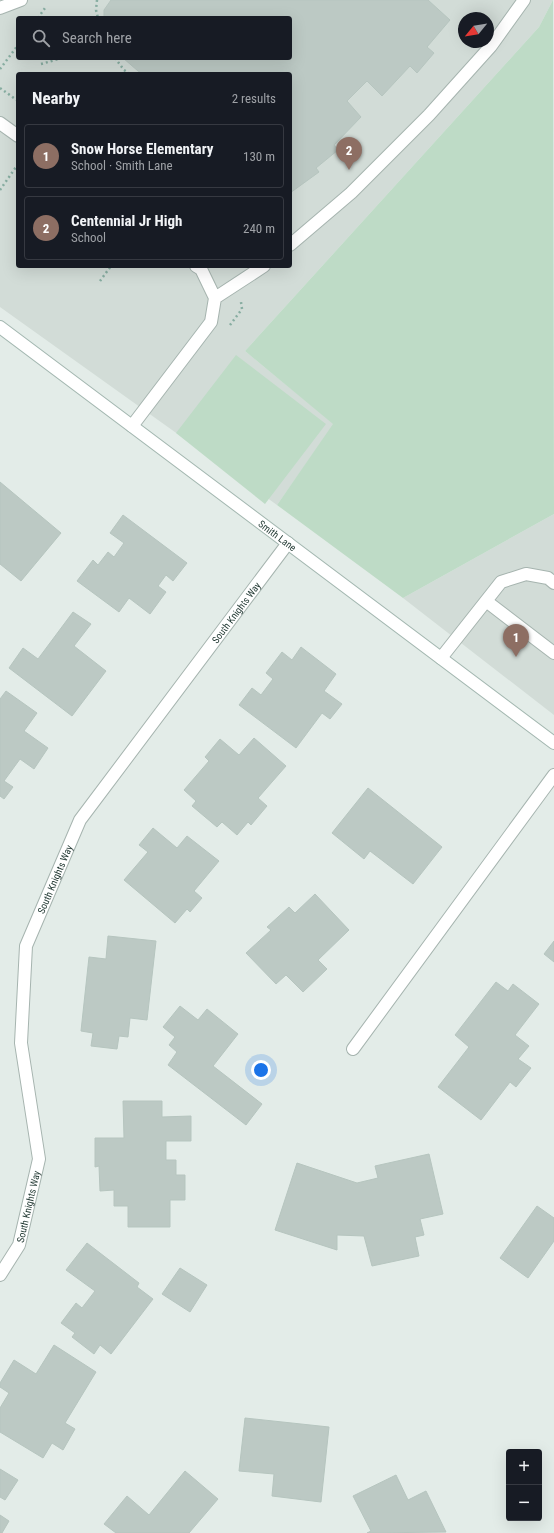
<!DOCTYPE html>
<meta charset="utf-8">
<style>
:root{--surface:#171b24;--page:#20242c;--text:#f1f3f6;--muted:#9ea1a6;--line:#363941;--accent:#e68768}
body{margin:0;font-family:"Roboto Condensed",sans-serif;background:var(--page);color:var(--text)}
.controls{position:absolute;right:12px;bottom:12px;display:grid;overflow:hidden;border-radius:4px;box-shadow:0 4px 16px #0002}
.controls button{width:36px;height:36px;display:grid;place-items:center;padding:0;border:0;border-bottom:1px solid var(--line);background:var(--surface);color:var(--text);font:20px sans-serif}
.compass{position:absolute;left:458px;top:12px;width:36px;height:36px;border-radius:50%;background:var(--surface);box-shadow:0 4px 16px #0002;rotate:240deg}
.you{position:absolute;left:261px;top:1070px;width:14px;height:14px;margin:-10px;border:3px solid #fff;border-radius:50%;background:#1a73e8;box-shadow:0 0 0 6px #1a73e833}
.badge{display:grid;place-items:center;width:26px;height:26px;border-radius:50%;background:var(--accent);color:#fff;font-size:13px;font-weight:700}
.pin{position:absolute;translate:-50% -33px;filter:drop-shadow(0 1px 2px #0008)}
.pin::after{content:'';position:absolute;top:21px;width:14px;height:12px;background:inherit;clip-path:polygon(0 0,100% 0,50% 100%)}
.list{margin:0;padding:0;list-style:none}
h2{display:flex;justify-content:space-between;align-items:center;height:52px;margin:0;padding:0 16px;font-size:17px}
h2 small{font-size:13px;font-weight:400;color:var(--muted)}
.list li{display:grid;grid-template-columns:26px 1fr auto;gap:12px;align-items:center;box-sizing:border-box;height:64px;margin:0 8px 8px;padding:0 8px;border:1px solid var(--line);border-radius:4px}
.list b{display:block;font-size:15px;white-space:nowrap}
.list p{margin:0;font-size:13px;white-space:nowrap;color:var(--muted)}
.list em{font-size:13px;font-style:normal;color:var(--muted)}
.icon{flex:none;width:22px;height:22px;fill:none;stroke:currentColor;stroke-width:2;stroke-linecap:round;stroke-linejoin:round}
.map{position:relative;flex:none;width:554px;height:1533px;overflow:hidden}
.search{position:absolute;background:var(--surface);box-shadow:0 4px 16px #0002;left:16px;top:16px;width:276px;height:44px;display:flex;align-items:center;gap:10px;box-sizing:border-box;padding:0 14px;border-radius:4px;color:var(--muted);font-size:15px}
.panel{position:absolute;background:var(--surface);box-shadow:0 4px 16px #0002;left:16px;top:72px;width:276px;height:196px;border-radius:4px}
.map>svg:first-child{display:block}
.built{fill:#d2dcd7;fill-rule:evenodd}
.green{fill:#bedbc6}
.building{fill:#bcc9c4;stroke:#b6c5bf}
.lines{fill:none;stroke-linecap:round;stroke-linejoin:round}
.lane-casing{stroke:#a6b4af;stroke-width:14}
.street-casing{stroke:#a6b4af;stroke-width:14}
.secondary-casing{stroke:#a3b7b0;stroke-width:14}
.path{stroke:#87ada1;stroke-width:2.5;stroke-dasharray:2 3;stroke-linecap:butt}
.lane{stroke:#fff;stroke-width:12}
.street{stroke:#fff;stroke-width:12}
.secondary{stroke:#fff;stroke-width:12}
.labels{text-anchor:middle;stroke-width:4;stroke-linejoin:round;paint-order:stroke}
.street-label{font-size:10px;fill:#253c36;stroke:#f4f9f6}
</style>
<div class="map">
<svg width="554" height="1533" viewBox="0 0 554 1533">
<rect width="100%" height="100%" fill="#e3ece8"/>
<path class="built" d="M0,0H553L539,27L245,351L334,424L277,505L0,307ZM18,18H290V58H18ZM464,18H488V42H464ZM18,74H290V266H18Z
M554,514V715L403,598Z"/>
<path class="green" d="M553,0L554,514L403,598L277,505L333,424L245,351L539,27Z
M236,355L326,424L265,504L176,433Z"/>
<path class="building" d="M111,0H428L450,20L427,47L434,53L417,73L410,66L382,96L367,81L347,101L361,117L334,145L338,150L316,168L319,172L290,193V74H143L138,71L123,58H290V18H104V10Z
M0,482L61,533L21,581L0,564Z
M123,515L187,563L173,581L166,575L158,586L166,592L150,614L129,598L119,612L77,581L93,560L98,565L108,552L114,557L124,543L110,533Z
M73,612L91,624L74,646L106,671L72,716L9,668L23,648L38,659Z
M301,647L336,674L324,691L342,704L330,719L322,713L296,748L239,705L252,688L261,695L273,679L266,673L282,652L292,660Z
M6,691L37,713L24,731L48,748L34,769L20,759L4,781L13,787L4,799L0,796V699Z
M254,738L286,766L258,798L267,806L251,825L248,822L237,835L222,822L217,827L192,806L196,801L184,790L209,761L205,757L220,739L239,755Z
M368,788L442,847L413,884L370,851L364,859L332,833Z
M153,828L177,848L187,836L219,861L194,891L202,898L190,912L187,909L175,923L124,880L148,852L139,845Z
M315,894L349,930L318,960L327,969L303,992L286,975L276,984L246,953L271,930L267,927L289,907L295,913Z
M108,936L156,941L147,1020L130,1018L128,1037L119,1036L117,1049L91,1046L93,1033L81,1031L89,957L106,959Z
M554,941V962L544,954Z
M496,982L508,991L513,984L539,1004L515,1035L529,1046L518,1059L531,1068L516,1087L510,1082L481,1120L438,1087L469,1047L455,1035Z
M180,1006L198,1020L207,1009L238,1034L213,1066L262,1104L246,1125L168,1065L177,1052L169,1045L175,1037L163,1027Z
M123,1101H162V1117L191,1116V1141H166V1160H176V1175H185V1200H170V1227H128V1206H114V1190L100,1191L99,1166L95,1167V1138H124Z
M429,1154L443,1214L420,1219L424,1235L415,1237L419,1256L372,1266L364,1236L337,1235V1250L275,1230L297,1163L357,1183L378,1178L375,1166Z
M537,1206L554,1218V1241L528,1278L500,1258Z
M87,1243L139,1283L137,1287L153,1299L111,1354L100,1345L94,1354L72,1337L75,1333L61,1323L76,1303L82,1308L95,1291L66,1270Z
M180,1268L207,1285L190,1312L162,1294Z
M54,1345L96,1372L65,1423L75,1429L63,1450L52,1443L43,1458L0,1432V1408L9,1393L0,1387V1383L14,1360L36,1374Z
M245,1418L329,1427L321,1502L272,1496L274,1474L239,1471Z
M0,1469L18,1480L5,1500L0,1497Z
M185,1471L218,1499L189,1533H116L104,1524L127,1496L149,1515Z
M396,1475L408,1500L426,1491L446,1532L367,1533L371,1531L353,1496Z
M0,1515L9,1521L2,1533H0Z"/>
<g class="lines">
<g class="lane-casing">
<path id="lane" d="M0,8L21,0
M0,123L18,136
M290,245L351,193L429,115L491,46L524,0
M215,298L264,266
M132,426L211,322L215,298L201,269L196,266
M486,601L554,653
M441,658L501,582L526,574L548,578L554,583"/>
</g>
<g class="street-casing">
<g id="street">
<path d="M353,1049L554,775"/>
<path id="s1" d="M0,1275L19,1245L39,1159L21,1043L26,946L80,820L288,543"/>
</g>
</g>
<g class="secondary-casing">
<g id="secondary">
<path id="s2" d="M0,327L554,743"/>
</g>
</g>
<path class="path" d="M97,0L96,10L98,18
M38,18L45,8
M115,58L124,70L130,74
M41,64L62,58
M0,69L18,45
M0,88L18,101
M0,190L16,167
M100,281L111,266
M230,325L242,309L241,302"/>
<use href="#lane" class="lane"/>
<use href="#street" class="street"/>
<use href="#secondary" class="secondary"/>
</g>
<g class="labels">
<g class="street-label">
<text dy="4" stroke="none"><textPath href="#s2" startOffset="347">Smith Lane</textPath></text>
<text dy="4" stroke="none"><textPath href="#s1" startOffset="735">South Knights Way</textPath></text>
<text dy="4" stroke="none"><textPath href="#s1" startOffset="411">South Knights Way</textPath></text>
<text dy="4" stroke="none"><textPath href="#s1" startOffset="75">South Knights Way</textPath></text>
</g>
</g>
</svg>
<div class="controls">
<button>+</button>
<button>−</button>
</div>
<svg class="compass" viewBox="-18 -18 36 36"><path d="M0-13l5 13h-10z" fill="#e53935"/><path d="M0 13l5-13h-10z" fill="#9ea1a6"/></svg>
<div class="you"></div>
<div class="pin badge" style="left:516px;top:657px;background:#8d6e63">1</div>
<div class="pin badge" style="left:349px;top:170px;background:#8d6e63">2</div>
<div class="search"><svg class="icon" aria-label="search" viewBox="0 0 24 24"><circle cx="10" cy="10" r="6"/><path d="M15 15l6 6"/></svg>Search here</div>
<section class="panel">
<h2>Nearby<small>2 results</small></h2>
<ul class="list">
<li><span class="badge" style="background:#8d6e63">1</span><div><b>Snow Horse Elementary</b><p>School · Smith Lane</p></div><em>130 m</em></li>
<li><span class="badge" style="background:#8d6e63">2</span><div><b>Centennial Jr High</b><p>School</p></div><em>240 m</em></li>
</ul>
</section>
</div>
